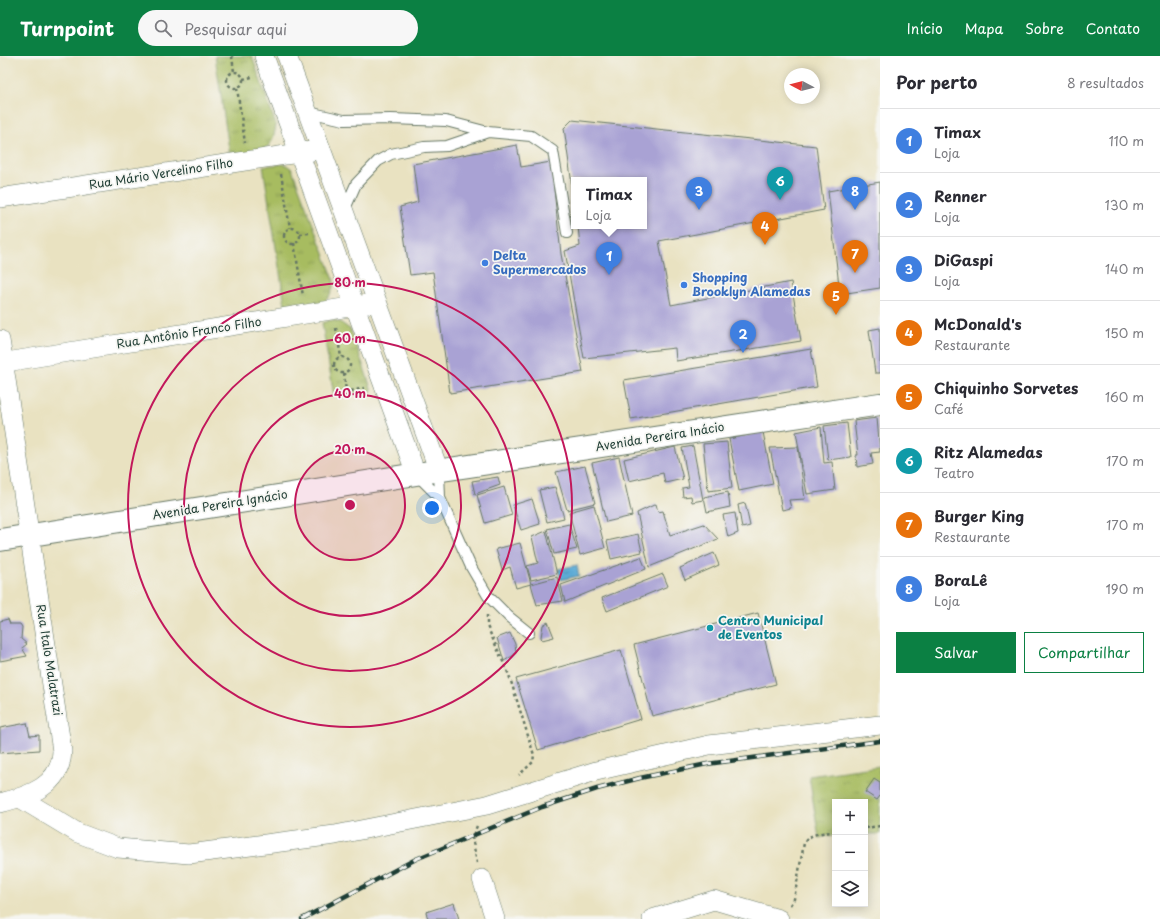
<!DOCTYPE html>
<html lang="pt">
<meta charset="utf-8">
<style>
:root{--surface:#fff;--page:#f7f7f7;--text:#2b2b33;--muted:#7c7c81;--line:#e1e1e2;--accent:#0b8043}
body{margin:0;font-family:"Playpen Sans",sans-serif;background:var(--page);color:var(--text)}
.controls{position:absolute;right:12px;bottom:12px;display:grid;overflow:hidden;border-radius:0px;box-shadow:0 2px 10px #0003}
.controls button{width:36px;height:36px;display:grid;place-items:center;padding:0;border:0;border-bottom:1px solid var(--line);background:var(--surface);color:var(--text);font:20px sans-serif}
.compass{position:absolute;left:784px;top:12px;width:36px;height:36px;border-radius:50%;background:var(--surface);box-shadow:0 2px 10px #0003;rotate:277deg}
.you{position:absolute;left:432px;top:452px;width:14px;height:14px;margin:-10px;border:3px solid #fff;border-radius:50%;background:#1a73e8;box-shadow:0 0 0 6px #1a73e833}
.badge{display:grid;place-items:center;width:26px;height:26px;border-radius:50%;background:var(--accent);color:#fff;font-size:13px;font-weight:700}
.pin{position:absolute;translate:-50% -33px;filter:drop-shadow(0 1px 2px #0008)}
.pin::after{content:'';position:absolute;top:21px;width:14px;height:12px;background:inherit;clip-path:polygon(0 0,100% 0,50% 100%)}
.popup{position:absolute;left:571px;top:121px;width:76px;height:52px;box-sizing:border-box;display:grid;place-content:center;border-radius:0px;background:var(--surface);filter:drop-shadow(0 1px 3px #0005);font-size:13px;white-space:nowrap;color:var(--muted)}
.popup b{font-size:15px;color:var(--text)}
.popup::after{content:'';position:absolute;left:50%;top:100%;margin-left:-8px;border:8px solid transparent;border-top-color:var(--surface)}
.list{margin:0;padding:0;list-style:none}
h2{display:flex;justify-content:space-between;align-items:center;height:52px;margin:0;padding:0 16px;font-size:17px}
h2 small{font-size:13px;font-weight:400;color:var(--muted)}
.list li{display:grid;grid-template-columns:26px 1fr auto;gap:12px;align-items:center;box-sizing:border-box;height:64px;padding:0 16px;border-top:1px solid var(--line)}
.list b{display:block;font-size:15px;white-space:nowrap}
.list p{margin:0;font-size:13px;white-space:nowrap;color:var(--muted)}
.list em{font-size:13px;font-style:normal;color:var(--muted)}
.actions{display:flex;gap:8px;padding:12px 16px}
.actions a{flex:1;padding:9px 0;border:1px solid var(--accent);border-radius:0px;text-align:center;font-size:14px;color:var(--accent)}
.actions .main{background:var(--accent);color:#fff}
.icon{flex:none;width:22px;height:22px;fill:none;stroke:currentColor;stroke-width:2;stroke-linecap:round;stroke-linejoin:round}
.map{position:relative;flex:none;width:880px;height:863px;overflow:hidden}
header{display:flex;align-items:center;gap:24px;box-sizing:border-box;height:56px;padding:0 20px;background:var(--accent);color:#fff}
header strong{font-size:19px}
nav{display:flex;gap:22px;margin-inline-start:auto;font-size:14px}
.search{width:280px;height:36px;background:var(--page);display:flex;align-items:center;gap:10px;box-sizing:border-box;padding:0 14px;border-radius:22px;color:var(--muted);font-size:15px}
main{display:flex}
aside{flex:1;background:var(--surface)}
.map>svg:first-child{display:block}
.grass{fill:url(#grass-tufts);stroke:#637c4a}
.water{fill:url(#water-ripples);stroke:#3d7484}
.building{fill:#a9a2d4}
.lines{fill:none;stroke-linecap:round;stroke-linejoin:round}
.service-casing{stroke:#667765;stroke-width:12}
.minor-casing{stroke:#667765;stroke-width:20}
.tertiary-casing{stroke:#667765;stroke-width:24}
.path{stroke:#667765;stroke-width:2.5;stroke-dasharray:3 3;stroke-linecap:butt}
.service{stroke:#fff;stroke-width:10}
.minor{stroke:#fff;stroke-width:19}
.tertiary{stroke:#fff;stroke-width:22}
.rail-casing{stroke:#1f3d34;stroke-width:4.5}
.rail{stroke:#f6f6f2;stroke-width:3;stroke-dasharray:9;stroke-linecap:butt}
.ring{fill:none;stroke:#c2185b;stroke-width:2}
.shop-dot{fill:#3f7fe0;stroke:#f6f6f2;stroke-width:1.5}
.culture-dot{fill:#0f9aa8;stroke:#f6f6f2;stroke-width:1.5}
.labels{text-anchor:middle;stroke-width:3.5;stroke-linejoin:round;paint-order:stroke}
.street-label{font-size:12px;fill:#1f3d34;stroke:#f6f6f2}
.shop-label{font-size:12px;font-weight:bold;fill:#366cbe;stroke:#f6f6f2;text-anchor:start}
.culture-label{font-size:12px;font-weight:bold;fill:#0d838f;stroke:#f6f6f2;text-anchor:start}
.centre{fill:#c2185b;stroke:#f6f6f2;stroke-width:2}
.ring-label{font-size:12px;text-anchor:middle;font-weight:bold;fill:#c2185b;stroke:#f6f6f2;stroke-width:3.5;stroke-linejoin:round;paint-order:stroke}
</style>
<header>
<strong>Turnpoint</strong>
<div class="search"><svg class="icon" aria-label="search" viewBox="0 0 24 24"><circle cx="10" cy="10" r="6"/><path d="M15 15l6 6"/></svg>Pesquisar aqui</div>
<nav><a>Início</a><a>Mapa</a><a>Sobre</a><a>Contato</a></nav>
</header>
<main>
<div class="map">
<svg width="880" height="863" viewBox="0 0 880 863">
<defs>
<pattern id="grass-tufts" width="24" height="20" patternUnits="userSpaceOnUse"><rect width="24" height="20" fill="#a7bc61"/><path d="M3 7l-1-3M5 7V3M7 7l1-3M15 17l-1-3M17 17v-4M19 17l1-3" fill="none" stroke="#879a51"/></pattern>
<pattern id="water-ripples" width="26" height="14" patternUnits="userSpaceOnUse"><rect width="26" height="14" fill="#5baad5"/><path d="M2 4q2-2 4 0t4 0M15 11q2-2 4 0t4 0" fill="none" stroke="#4b8cae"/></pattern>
</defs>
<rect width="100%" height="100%" fill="#f6f6f2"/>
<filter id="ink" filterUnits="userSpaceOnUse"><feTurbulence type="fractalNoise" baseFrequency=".025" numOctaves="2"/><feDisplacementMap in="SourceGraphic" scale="8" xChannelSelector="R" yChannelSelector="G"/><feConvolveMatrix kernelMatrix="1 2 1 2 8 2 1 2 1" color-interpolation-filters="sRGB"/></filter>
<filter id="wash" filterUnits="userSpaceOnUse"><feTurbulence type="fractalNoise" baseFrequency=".012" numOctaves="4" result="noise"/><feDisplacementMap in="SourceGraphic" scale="16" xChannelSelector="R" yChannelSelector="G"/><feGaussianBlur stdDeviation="0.9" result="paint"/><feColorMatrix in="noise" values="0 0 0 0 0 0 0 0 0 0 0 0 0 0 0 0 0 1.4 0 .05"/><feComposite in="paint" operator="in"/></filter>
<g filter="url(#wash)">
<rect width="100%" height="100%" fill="#e9e2c1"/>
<path class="grass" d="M215,0H252L276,69C272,100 256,96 230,100Z
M285,108L292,113L334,224C331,254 310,251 286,255L263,110Z
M331,264L340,266L351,274L372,335L334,340L322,267Z
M880,710V778H865V746H835V779L826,780L819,782L809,720Z"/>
<path class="water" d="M577,509L579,520L561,524L558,513Z"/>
<g id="blocks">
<path class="building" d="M572,64L816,90L824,154L659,185L671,249L791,226L801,285L676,305L675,292L584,302L565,195L580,190L578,170H644V124H574L573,136L564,72Z
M517,89L521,111L551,106L561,198L583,316L450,337L433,216L410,219L400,151L418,146L413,108Z
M880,126V232L840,238L828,135Z
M880,272V317H875L869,274Z
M811,293L817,331L631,363L624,324Z
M877,362L880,396L871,397L873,408L857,411L856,399H858L854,365Z
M847,367L851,401L828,404L824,370Z
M821,371L824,407L832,406L835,434L807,438L796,376Z
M763,376L773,428L739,435L729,383Z
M727,386L732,432L708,435L703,388Z
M693,390L703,444L692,446L691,440L683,441L682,432L689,431L682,392Z
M675,391L683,423L665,427L663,417L629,425L624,403Z
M798,391L805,443L789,444L791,452L782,454L770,392Z
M619,401L632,460L606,466L592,407Z
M585,410L595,447L567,454L556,416Z
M498,421L500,429L475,438L472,425Z
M504,431L512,459L485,467L477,439Z
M555,431L564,462L547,466L539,434Z
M728,436L730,451L707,456L704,441Z
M532,443L540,468L521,474L513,449Z
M745,447L750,470L742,472L738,449Z
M656,448L658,456L663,455L670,479L704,468L718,483L649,511L637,457Z
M594,449L605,492L580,499L569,456Z
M735,457L738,477L728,481L723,459Z
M569,468L577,493L554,498L547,473Z
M546,475L557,518L531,524L527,510L538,507L532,481Z
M638,478L642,496L611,503L607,485Z
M520,487L531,528L516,532L510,511L502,514L496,493Z
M714,497L719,509L685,524L680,512Z
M641,501L646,513L565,546L561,529Z
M663,518L668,530L607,555L602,542Z
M557,521L563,545L537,549L531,528Z
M758,557L776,628L652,660L634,589Z
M8,563L10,568H20L22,571L21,583L27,588L22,592L27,600L0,605V565Z
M548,566L554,581L542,584L541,581L543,569Z
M510,577L515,588L516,596L514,599L504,605L497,582Z
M621,594L641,663L538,694L516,623Z
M27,667L30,680L39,679V694L0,697V672Z
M874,723L880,727V740L877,744L865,736Z
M454,847L459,863H428L426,856Z"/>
</g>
</g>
<g filter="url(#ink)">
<use href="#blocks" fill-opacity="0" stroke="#667765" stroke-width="1"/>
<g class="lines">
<g class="service-casing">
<path id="service" d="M308,56L344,64L391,63L446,65L488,76L531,80L553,95L567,177
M344,155L356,128L378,105L391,98L424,91L447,90L488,76
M439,415L440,442
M416,418L440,442L471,511L488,540L509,561L529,577"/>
</g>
<g class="minor-casing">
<path id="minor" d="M264,0L416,418
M287,0L439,415
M0,142L312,95
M0,284L62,695C61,730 29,740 0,747
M0,307L368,248
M20,742L78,777L118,792L189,798L335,779L487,749L596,715L709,689L880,669
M482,823L495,863
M652,863L714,844L779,863"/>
</g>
<g class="tertiary-casing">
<path id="tertiary" d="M0,484L429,416L880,348"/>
</g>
<path class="path" d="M232,0L234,16
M227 24a8 8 0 1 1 16 0a8 8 0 1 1-16 0Z
M243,23L252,21
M237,32L245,87
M281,118L290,172
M284 180a8 8 0 1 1 16 0a8 8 0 1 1-16 0Z
M300,178L309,177
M294,187L303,240
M336,272L341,301
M334 309a8 8 0 1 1 16 0a8 8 0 1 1-16 0Z
M344,317L346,336L364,332
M487,559V570L509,619L534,699L533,706L519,719
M477,770L472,781L477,807
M865,772L880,770
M790,849L794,843L804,787C811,776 823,777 835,776"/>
<use href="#service" class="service"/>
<use href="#minor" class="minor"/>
<use href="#tertiary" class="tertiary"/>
<g class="rail-casing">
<path id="rail" d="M302,863L416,803L542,751L597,733L640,722L707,708L880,685"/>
</g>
<use href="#rail" class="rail"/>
</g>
</g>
<circle cx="350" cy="449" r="55" fill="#c2185b" fill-opacity=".12"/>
<g class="ring">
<circle cx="350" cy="449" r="55"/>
<circle cx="350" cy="449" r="111"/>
<circle cx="350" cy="449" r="166"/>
<circle cx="350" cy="449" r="222"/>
</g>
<g class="shop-dot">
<circle cx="485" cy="207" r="4"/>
<circle cx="684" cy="229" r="4"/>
</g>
<circle class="culture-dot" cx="710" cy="572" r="4"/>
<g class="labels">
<g class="street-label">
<text transform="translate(161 118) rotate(-9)" y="4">Rua Mário Vercelino Filho</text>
<text transform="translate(189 277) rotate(-9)" y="4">Rua Antônio Franco Filho</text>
<text transform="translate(660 381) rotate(-9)" y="4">Avenida Pereira Inácio</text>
<text transform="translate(220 449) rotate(-9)" y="4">Avenida Pereira Ignácio</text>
<text transform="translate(49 604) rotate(81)" y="4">Rua Italo Malatrazi</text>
</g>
<g class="shop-label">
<text x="493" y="204">Delta<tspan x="493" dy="14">Supermercados</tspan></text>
<text x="692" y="226">Shopping<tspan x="692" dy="14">Brooklyn Alamedas</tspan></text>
</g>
<g class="culture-label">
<text x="718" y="569">Centro Municipal<tspan x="718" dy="14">de Eventos</tspan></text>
</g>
</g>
<circle cx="350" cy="449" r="6" class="centre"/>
<g class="ring-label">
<text x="350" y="231">80 m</text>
<text x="350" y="287">60 m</text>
<text x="350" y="342">40 m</text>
<text x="350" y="398">20 m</text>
</g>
</svg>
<div class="controls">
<button>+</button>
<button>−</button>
<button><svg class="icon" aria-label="layers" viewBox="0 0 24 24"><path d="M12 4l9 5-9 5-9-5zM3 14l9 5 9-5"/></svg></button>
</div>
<svg class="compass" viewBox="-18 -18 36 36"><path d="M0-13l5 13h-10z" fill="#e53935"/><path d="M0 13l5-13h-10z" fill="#7c7c81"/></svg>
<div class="you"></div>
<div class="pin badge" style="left:609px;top:219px;background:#3f7fe0">1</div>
<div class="popup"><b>Timax</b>Loja</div>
<div class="pin badge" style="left:743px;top:297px;background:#3f7fe0">2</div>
<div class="pin badge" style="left:699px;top:154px;background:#3f7fe0">3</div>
<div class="pin badge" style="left:765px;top:189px;background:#e8710a">4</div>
<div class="pin badge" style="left:836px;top:259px;background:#e8710a">5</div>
<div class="pin badge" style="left:780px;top:144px;background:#0f9aa8">6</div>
<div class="pin badge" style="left:855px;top:217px;background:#e8710a">7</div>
<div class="pin badge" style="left:855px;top:154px;background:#3f7fe0">8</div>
</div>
<aside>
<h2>Por perto<small>8 resultados</small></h2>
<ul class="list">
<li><span class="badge" style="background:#3f7fe0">1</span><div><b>Timax</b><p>Loja</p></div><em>110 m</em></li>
<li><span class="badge" style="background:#3f7fe0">2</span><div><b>Renner</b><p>Loja</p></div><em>130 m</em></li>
<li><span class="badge" style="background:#3f7fe0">3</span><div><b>DiGaspi</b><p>Loja</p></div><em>140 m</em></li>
<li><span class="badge" style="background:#e8710a">4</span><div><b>McDonald's</b><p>Restaurante</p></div><em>150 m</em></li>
<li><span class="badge" style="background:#e8710a">5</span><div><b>Chiquinho Sorvetes</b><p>Café</p></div><em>160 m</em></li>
<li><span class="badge" style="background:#0f9aa8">6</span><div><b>Ritz Alamedas</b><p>Teatro</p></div><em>170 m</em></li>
<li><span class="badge" style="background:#e8710a">7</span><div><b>Burger King</b><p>Restaurante</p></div><em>170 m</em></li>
<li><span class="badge" style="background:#3f7fe0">8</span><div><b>BoraLê</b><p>Loja</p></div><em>190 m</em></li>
</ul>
<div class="actions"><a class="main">Salvar</a><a>Compartilhar</a></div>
</aside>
</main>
